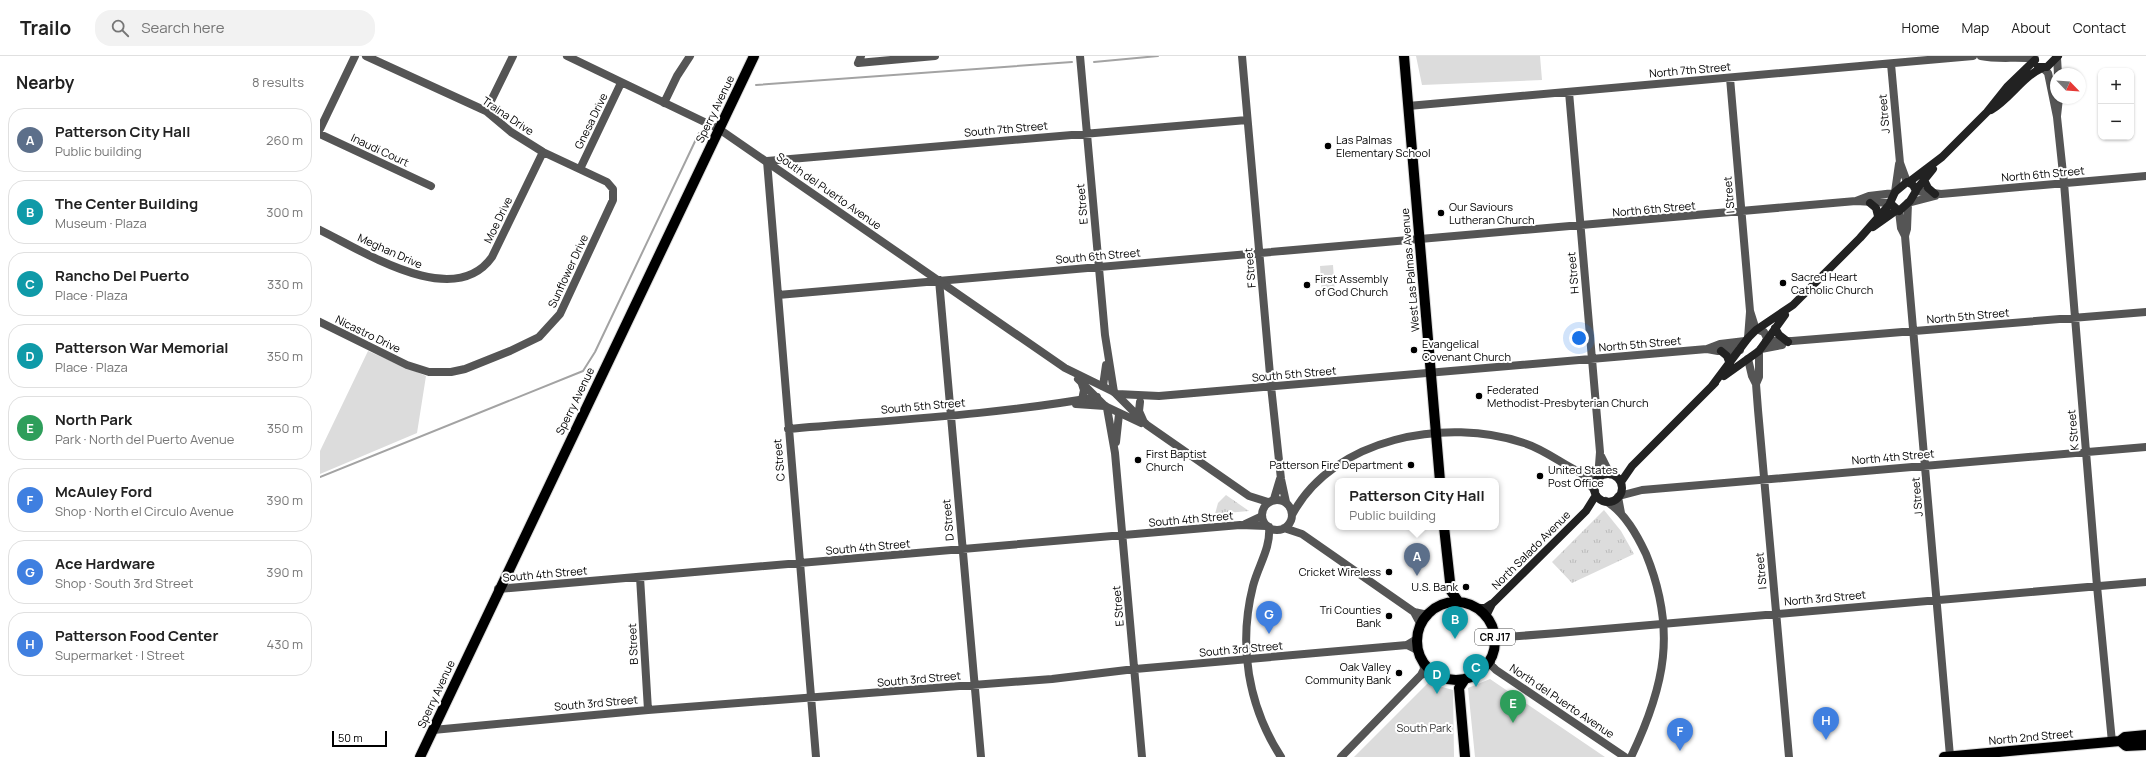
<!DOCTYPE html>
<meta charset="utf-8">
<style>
:root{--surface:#fff;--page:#f2f2f2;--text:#222;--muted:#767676;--line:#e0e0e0;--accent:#000}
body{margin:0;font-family:Manrope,sans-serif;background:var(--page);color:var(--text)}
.controls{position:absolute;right:12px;top:12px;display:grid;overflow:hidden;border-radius:8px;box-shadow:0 1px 3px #0004}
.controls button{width:36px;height:36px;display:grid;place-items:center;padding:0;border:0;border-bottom:1px solid var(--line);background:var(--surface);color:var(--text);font:20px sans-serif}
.compass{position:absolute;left:1730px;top:12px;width:36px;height:36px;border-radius:50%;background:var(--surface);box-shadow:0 1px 3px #0004;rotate:115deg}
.scale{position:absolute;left:12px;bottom:10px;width:55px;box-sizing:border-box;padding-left:4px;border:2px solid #000;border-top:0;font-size:11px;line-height:14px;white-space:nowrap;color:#000;-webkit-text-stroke:3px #fff;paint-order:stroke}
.you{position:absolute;left:1259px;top:282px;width:14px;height:14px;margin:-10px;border:3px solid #fff;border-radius:50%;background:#1a73e8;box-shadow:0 0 0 6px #1a73e833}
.badge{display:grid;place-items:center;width:26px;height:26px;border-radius:50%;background:var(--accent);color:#fff;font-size:13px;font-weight:700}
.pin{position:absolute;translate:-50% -33px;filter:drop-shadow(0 1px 2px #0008)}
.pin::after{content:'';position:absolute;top:21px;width:14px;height:12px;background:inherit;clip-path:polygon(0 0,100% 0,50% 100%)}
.popup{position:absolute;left:1015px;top:422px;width:164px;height:52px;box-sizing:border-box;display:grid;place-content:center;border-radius:8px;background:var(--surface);filter:drop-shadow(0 1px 3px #0005);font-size:13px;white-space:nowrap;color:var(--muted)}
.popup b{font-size:15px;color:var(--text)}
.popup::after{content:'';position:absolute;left:50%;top:100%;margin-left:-8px;border:8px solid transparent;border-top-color:var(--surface)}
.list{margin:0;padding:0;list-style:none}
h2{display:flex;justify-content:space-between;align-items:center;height:52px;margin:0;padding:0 16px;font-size:17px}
h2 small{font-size:13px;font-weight:400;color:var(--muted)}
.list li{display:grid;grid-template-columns:26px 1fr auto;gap:12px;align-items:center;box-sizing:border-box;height:64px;margin:0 8px 8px;padding:0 8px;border:1px solid var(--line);border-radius:16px}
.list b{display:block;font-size:15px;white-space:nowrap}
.list p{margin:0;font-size:13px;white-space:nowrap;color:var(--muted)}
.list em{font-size:13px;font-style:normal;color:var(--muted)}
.icon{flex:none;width:22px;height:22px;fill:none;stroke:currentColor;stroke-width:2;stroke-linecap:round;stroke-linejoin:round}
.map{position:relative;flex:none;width:1826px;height:701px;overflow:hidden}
header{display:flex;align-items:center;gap:24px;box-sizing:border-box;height:56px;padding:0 20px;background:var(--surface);border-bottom:1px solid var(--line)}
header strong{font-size:19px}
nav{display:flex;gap:22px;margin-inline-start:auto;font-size:14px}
.search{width:280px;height:36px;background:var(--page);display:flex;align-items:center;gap:10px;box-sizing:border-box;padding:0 14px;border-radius:16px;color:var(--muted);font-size:15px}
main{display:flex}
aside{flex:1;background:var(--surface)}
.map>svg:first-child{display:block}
.grass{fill:url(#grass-tufts)}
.park{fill:#dcdcdc}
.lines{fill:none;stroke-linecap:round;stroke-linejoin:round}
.stream{stroke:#a3a3a3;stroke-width:2}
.primary-casing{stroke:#dbdbdb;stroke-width:12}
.minor{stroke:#555;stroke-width:8}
.tertiary{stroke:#555;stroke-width:8}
.secondary{stroke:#222;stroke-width:8}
.primary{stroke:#000;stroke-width:10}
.poi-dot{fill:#000;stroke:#fff;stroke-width:1.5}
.labels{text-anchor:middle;stroke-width:4;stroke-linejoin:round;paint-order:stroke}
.shield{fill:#fff;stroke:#4c4c4c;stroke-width:1}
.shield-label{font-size:10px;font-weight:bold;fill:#000}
.street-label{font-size:11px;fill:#000;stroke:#fff}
.poi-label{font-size:11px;fill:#000;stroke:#fff;text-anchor:start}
.park-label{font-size:11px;fill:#333;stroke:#fff}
</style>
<header>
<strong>Trailo</strong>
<div class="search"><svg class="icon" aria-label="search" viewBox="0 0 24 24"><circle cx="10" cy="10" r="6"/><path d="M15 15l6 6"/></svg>Search here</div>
<nav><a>Home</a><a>Map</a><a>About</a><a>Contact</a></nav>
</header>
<main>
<aside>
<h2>Nearby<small>8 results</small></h2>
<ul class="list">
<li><span class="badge" style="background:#5c6f8a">A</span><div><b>Patterson City Hall</b><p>Public building</p></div><em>260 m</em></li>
<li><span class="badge" style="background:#0f9aa8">B</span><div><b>The Center Building</b><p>Museum · Plaza</p></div><em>300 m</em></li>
<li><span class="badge" style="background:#0f9aa8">C</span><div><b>Rancho Del Puerto</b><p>Place · Plaza</p></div><em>330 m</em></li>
<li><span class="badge" style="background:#0f9aa8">D</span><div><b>Patterson War Memorial</b><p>Place · Plaza</p></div><em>350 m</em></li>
<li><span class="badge" style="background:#2e9e5b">E</span><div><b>North Park</b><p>Park · North del Puerto Avenue</p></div><em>350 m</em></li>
<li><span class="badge" style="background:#3f7fe0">F</span><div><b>McAuley Ford</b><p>Shop · North el Circulo Avenue</p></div><em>390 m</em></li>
<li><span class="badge" style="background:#3f7fe0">G</span><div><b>Ace Hardware</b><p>Shop · South 3rd Street</p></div><em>390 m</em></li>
<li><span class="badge" style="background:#3f7fe0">H</span><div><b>Patterson Food Center</b><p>Supermarket · I Street</p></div><em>430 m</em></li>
</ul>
</aside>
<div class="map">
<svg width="1826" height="701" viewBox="0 0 1826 701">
<defs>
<pattern id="grass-tufts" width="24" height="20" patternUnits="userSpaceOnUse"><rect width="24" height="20" fill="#dcdcdc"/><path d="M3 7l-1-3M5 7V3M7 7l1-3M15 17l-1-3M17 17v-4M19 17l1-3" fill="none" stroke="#bbb"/></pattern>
</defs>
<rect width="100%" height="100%" fill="#fff"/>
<path class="grass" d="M906,439L929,455L895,458L898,447Z
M1284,454L1301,475L1314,498L1252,527L1232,506Z"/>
<path class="park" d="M1096,0H1220L1222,24L1102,29Z
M1013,209L1015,237L1002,238L1000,210Z
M48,295L106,320L97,377L0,418V395Z
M1170,623L1285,701H1155L1148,632Z
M1108,627L1133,634L1134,701H1034Z"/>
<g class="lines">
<path class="stream" d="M774,6L838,0
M436,29L752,6
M0,421L263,315L275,296L379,77"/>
<g class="primary-casing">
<path id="primary" d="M1084,0L1120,425
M1124,471L1131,535L1138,545
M1097 585a39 39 0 1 1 78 0a39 39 0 1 1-78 0Z
M1145,623L1139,632L1145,701
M1800,685L1806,690L1826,689
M100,701L434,0
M1624,701L1800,685L1805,681L1826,679"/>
</g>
<path class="minor" d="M247,0L399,73
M541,0L538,7L615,0
M760,0L785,279L794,336
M922,0L951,330L961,423L966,446
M1661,0C1679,4 1698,0 1715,3
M1737,2L1738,18
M1571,8L1580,107L1587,126
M1723,12L1728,17L1737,61L1744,127L1777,530L1792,686
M1410,22L1430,255L1436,274
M1249,36L1280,396L1278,422
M344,47L357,20L370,0
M1088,50L1653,0
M166,55L193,0
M1737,60L1739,42
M0,73L35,0
M0,78L111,130
M260,113L301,27
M1596,135L1621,138L1826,120
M1575,136L1579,108
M1536,145L1549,140L1574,137
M1588,147L1587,173L1585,180L1630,700
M1588,147L1615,140
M1579,155L1581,172L1585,180
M0,174C43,195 134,255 172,201L223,96
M619,224L661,701
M458,239L1536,145L1570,147
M0,266L87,309L109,316H131L145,313L190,295L219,281L240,258L293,144V133L287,126L223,96L191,76L166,55L46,0
M1439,274L1444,276L1447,282
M1428,282L1430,256
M1446,285H1472L1826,256
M1387,293L1400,288L1425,285
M1441,293L1462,289
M1439,295V321L1436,328L1438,354L1469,701
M1428,303L1432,320L1436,328
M783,330L786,309
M797,338L839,340L1387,293L1398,295L1420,294
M756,348L785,350
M787,352L795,397L822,701
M468,373C571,364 675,359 777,341
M796,386L799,358
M1281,400L1290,418
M1299,440L1322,434L1826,391
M954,443L960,423
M925,468L942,460
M320,521L328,654
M178,533L920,469L947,470
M1174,576L1179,580L1186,581L1238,577L1826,526
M1087,589L1099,595
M1171,602V609L1176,614L1305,701
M1101,619L1104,613L1103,605
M113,674L328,654L732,623L815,613L1087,589L1097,583
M496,701L447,105L927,64
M1021,701L1101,619L1106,617H1114"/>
<path class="tertiary" d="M399,73L745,312L794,336L827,369L929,440L948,446
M758,323L785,350L821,367
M761,325L764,334L762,344
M820,346L819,355L823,364
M1263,420L1275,435
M1298,441L1301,457
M942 459a15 15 0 1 1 30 0a15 15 0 1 1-30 0Z
M1286,445C1305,457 1317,479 1326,498C1357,574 1345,630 1311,701
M972,459C1013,381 1127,361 1204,387C1230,395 1252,417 1277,423
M949,471C951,492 938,510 933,530C918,589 928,650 961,701
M964,472L982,478L1094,556L1108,559
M1094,556L1101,569"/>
<path class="secondary" d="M1718,11H1727L1738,0
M1671,54C1690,43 1702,21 1722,12
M1604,124L1608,132L1615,138
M1587,126L1593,129L1596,135L1590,145L1579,155L1570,147L1575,136Z
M1589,126L1622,101L1667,56L1687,31L1715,4
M1596,134L1613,113
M1550,147L1556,152L1558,160
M1553,171L1577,154
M1455,272L1459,279L1468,286
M1401,295L1407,300L1410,308
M1404,320L1439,295L1465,259
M1392,330L1428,282L1436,274L1473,249L1540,182L1570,148
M1274 432a14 14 0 1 1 28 0a14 14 0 1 1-28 0Z
M1301,426L1312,410L1395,327
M1158,552H1165L1171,548
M1166,560L1172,548L1266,455L1276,439"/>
<use href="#primary" class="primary"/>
</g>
<g class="poi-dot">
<circle cx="1008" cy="90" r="4"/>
<circle cx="1121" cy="157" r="4"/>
<circle cx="1463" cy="227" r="4"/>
<circle cx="987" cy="229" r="4"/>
<circle cx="1094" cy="294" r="4"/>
<circle cx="1159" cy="340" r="4"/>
<circle cx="818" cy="404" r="4"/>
<circle cx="1091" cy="409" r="4"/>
<circle cx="1220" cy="420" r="4"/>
<circle cx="1069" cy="516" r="4"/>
<circle cx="1146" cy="531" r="4"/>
<circle cx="1069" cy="560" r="4"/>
<circle cx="1079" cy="617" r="4"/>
</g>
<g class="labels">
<rect class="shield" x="1155" y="573" width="40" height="16" rx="3"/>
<g class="shield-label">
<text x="1175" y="585">CR J17</text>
</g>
<g class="street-label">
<text transform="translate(1370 14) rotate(-5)" y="4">North 7th Street</text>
<text transform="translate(395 53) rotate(-64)" y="4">Sperry Avenue</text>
<text transform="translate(1564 58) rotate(-95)" y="4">J Street</text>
<text transform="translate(188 60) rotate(34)" y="4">Traina Drive</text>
<text transform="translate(271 65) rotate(-64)" y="4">Gnesa Drive</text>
<text transform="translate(686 73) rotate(-5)" y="4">South 7th Street</text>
<text transform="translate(60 94) rotate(25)" y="4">Inaudi Court</text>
<text transform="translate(1723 118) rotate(-5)" y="4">North 6th Street</text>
<text transform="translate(509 135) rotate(35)" y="4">South del Puerto Avenue</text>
<text transform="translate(1409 139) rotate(-95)" y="4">I Street</text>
<text transform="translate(762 148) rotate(-95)" y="4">E Street</text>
<text transform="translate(1334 153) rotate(-5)" y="4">North 6th Street</text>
<text transform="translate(178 164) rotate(-64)" y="4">Moe Drive</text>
<text transform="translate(70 195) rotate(24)" y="4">Meghan Drive</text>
<text transform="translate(778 200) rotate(-5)" y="4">South 6th Street</text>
<text transform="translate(930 212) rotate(-95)" y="4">F Street</text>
<text transform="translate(1090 214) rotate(-95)" y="4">West Las Palmas Avenue</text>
<text transform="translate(248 215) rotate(-65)" y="4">Sunflower Drive</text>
<text transform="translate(1253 217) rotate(-95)" y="4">H Street</text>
<text transform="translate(1648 260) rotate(-5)" y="4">North 5th Street</text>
<text transform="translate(48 278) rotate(26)" y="4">Nicastro Drive</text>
<text transform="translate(1320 288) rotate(-5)" y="4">North 5th Street</text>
<text transform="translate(974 318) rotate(-5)" y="4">South 5th Street</text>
<text transform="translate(255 345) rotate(-64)" y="4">Sperry Avenue</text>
<text transform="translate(603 350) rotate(-5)" y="4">South 5th Street</text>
<text transform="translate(1753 374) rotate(-95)" y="4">K Street</text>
<text transform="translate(1573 401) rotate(-5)" y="4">North 4th Street</text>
<text transform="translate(459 404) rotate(-95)" y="4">C Street</text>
<text transform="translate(1597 441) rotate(-95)" y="4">J Street</text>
<text transform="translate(871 463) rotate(-5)" y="4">South 4th Street</text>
<text transform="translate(628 464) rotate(-95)" y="4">D Street</text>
<text transform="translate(548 491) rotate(-5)" y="4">South 4th Street</text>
<text transform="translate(1211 494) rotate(-45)" y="4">North Salado Avenue</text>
<text transform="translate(1441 515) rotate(-95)" y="4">I Street</text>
<text transform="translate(225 518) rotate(-5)" y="4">South 4th Street</text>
<text transform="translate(1505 542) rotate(-5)" y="4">North 3rd Street</text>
<text transform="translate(798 550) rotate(-95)" y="4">E Street</text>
<text transform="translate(313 588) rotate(-93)" y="4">B Street</text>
<text transform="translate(921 593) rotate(-5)" y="4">South 3rd Street</text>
<text transform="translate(599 623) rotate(-5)" y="4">South 3rd Street</text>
<text transform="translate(116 638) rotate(-65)" y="4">Sperry Avenue</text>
<text transform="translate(1242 645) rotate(34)" y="4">North del Puerto Avenue</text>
<text transform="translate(276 647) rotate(-5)" y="4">South 3rd Street</text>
<text transform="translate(1711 681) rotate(-5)" y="4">North 2nd Street</text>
</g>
<g class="poi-label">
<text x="1016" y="88">Las Palmas<tspan x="1016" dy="13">Elementary School</tspan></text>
<text x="1129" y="155">Our Saviours<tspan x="1129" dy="13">Lutheran Church</tspan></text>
<text x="1471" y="225">Sacred Heart<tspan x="1471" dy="13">Catholic Church</tspan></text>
<text x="995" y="227">First Assembly<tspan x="995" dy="13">of God Church</tspan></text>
<text x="1102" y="292">Evangelical<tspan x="1102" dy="13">Covenant Church</tspan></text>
<text x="1167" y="338">Federated<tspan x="1167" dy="13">Methodist-Presbyterian Church</tspan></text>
<text x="826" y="402">First Baptist<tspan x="826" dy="13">Church</tspan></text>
<text x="1083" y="413" text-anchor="end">Patterson Fire Department</text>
<text x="1228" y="418">United States<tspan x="1228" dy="13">Post Office</tspan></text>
<text x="1061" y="520" text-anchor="end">Cricket Wireless</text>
<text x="1138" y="535" text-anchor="end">U.S. Bank</text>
<text x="1061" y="558" text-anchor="end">Tri Counties<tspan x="1061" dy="13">Bank</tspan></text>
<text x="1071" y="615" text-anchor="end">Oak Valley<tspan x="1071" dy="13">Community Bank</tspan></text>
</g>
<g class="park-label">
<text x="1104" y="676">South Park</text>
</g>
</g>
</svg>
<div class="controls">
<button>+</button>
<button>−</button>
</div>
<svg class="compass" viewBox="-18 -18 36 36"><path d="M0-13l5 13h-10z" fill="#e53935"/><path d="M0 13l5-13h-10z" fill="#767676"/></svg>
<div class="scale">50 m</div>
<div class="you"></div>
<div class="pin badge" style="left:1097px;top:520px;background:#5c6f8a">A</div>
<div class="popup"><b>Patterson City Hall</b>Public building</div>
<div class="pin badge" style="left:1135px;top:583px;background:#0f9aa8">B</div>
<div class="pin badge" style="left:1156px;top:631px;background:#0f9aa8">C</div>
<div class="pin badge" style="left:1117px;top:638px;background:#0f9aa8">D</div>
<div class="pin badge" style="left:1193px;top:667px;background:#2e9e5b">E</div>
<div class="pin badge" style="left:1360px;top:695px;background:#3f7fe0">F</div>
<div class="pin badge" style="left:949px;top:578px;background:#3f7fe0">G</div>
<div class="pin badge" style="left:1506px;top:684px;background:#3f7fe0">H</div>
</div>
</main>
